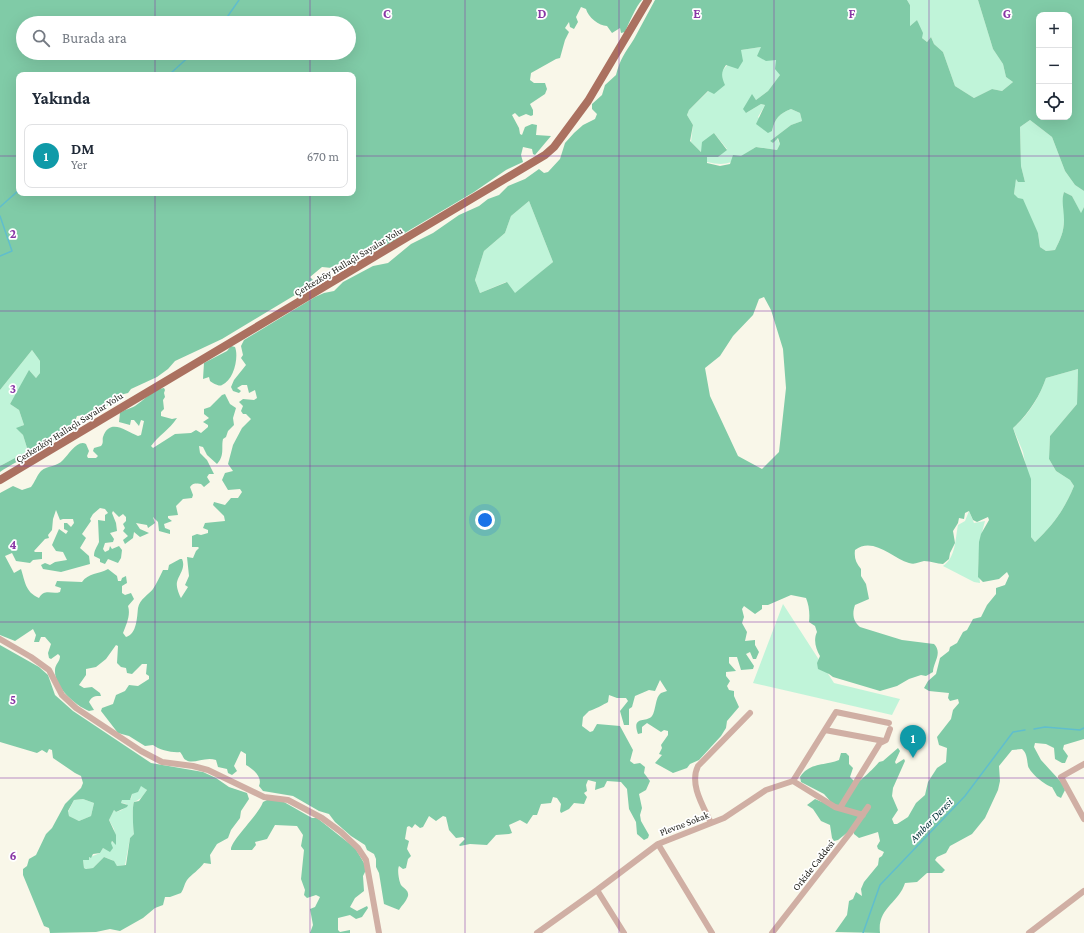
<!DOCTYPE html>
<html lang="tr">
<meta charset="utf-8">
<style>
:root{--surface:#fff;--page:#f6f6f7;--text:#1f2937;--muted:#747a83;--line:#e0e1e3;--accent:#111827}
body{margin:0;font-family:"Crimson Pro",serif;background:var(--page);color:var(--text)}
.controls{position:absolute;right:12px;top:12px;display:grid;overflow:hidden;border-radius:8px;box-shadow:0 4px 16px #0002}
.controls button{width:36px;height:36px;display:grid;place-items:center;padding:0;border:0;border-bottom:1px solid var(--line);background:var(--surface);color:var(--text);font:20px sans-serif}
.you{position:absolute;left:485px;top:520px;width:14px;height:14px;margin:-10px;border:3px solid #fff;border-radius:50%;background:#1a73e8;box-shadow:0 0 0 6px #1a73e833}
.badge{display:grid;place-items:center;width:26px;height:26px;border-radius:50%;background:var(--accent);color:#fff;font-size:13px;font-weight:700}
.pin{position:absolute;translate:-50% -33px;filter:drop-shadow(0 1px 2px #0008)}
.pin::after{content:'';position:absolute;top:21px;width:14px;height:12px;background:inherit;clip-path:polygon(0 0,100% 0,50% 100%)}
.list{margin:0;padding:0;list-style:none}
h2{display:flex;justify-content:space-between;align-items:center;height:52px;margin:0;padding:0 16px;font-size:17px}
h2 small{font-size:13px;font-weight:400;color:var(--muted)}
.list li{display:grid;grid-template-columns:26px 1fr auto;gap:12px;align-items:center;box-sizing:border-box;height:64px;margin:0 8px 8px;padding:0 8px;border:1px solid var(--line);border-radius:8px}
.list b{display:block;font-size:15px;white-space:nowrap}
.list p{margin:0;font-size:13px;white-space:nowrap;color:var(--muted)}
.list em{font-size:13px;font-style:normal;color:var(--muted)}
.icon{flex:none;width:22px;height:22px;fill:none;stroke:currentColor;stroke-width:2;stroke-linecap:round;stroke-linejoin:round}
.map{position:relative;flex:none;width:1084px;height:933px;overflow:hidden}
.search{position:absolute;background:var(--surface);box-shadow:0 4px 16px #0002;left:16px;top:16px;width:340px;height:44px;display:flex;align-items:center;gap:10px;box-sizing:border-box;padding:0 14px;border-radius:22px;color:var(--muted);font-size:15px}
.panel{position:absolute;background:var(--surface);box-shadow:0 4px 16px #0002;left:16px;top:72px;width:340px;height:124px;border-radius:8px}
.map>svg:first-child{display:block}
.green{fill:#c0f4d9}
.forest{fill:#80cba7;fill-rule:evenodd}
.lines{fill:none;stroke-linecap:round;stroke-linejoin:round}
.stream{stroke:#60becd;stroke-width:1.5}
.minor{stroke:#d0afa4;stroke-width:6}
.major{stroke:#ab7160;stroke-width:8}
.grid{fill:none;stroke:#8937a6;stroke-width:1;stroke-opacity:0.55}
.labels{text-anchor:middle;stroke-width:3.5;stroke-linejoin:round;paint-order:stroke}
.street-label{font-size:10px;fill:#1a1a15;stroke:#fff}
.water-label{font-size:11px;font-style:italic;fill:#003036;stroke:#fff}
.grid-label{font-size:13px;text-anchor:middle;font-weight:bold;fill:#8937a6;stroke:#fff;stroke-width:3.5;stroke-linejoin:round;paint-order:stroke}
</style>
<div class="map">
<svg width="1084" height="933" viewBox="0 0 1084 933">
<rect width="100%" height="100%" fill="#f9f7e9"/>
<path class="green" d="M907,0H978L993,49L1003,64L1006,77L1013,82L1002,91L992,89L974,98L955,86L943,52L934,44L931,37L927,42L922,38L917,20L910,26V5Z
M761,47L777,59L780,75L768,91L756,100L752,95L746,113L761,104L765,105L758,117L772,131C775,118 779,114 791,109L800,113L802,121L791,125L770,141L773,143L777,138L780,144L777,150L756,147C736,159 732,168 707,162V157H718L727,149L714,133L701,152L691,142L693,125L687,115L689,110L722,78V71L741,50Z
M1030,120L1052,137L1065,171L1075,185L1084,191V207L1081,214L1072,196L1064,192C1061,201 1065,210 1064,220C1064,232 1060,240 1055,250L1046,251L1040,247L1038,233L1014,194L1016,177L1018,182H1025L1021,166L1020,127Z
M529,201L553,262L515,294L506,282L480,293L475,280L484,251L505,233L511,216Z
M32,350L40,361V373L36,378L30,371L10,404L19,410L24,425L17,428L23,435L28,451L0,466V390Z
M1078,369L1077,404L1050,436L1049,459L1056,471L1070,480L1074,486C1064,510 1054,524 1035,542L1031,537V492L1023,452L1013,428C1028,416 1040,396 1046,378Z
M969,511L974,523L985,521C979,541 977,562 980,583L974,582L943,566C956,557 955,540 958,525L965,521Z
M783,604L834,683L900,699L892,715L753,683Z
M141,785L147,790C141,798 142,798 134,802C132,806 133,829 134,834L130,838L125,865L117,866L112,860L104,857L93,868L87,869L84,868L83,860L100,853L103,848L110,851L111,842L116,843L114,829L109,820L114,810L116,812L122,810L127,804L121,803L122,800L131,799L132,794Z
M83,799L94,803L91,816L79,821L69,816L68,812L74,800Z"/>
<path class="forest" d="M0,0H642C636,6 629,23 625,32L621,33L620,28L612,33L607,26C599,26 588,17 586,9L581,7L576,17L578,22L574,29L570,27L569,22L565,28L569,32L565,40L560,58L556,59L531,73L530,80L534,83H545L547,89L545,94L530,104L533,110V115L531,116L526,114L519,117L515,113L512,115L519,128L520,134L522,135L525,127L532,124L537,125L536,135L551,136L535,155L533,154L532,149L523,147L521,155L523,162L506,170L474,192L403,234L391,244L362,257L352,258L346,262L340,263L332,268L322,267L310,277L314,281L310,286L222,339L175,361L168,369L157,377L131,389L128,393L120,395L102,410L92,414L77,416C72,436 17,460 0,472V466L28,451L23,435L16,428L24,425L19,410L10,404L29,370L36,378L40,373V361L32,350L0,390ZM23,23H349V53H23ZM19,75H353V193H19Z
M655,0H907L910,5V26L917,20L923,33L922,38L927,42L931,37L934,44L943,52L955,86L974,98L992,89L1002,91L1013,82L1006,77L1003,64L993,49L978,0H1084V191L1075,185L1065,171L1052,137L1030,120L1020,127L1021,166L1025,182H1018L1016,179L1014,194L1018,198L1023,199L1038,233L1040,247L1046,251L1055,250C1060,240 1064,232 1064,220C1064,210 1061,201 1064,192L1072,196L1081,213L1084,207V739L1064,745L1063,749L1068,756L1065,763H1062L1055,759L1054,748L1046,744L1035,743L1034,747L1041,760L1062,783L1065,790L1061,798L1057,796L1052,787C1046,786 1030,773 1028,766C1027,760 1027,753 1022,749L1012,750L999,766L1000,781L998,790L985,818L972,834L950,846L946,853L937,857L935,860L945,870L942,873H927L917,882L905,883C899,903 877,908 880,933L835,932L847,915L849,901L853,899L856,892L862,896L861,889L864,882L878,865L879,858L882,856L884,852L878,849L877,846L880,841L878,832L859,838L854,834L853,828L838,840L834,841L832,838L830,825L821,821L813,809L807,805L815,799L822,802H831L824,794L801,782L800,777C810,762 824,766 839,760L841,753H846L849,756V764L853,768L850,777L856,783C861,781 876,766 879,762L883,761L898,748L900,751L895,762L896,764L904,759L905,761L893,788L892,796L898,810L892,819L894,824H897L908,817L916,803L925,795L928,782L937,768L946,762L947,748L939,745L937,737L951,719L953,710L959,703L958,699L950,701L948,698L949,693L929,691L924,688L928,681L936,674L940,658L949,651L950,647L957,643L963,632L967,630L973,619L981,617L987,605L996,594V588L1005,585L1009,576L1007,572L999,579L983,582L978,577L979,542L981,534L989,520L988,517L977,522L973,520L969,511L965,513L964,519L959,518L958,523L953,531L955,543L950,553L949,559L943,564C937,564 931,561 924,561C919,562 915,565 909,563C892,558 873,536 855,550C854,558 856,563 861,569V576L866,584L869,599L855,605C852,614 853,621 860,627L902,640L934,644C943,653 933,663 933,672L926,676L921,675L909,679L897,686L880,691L833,677L829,674L818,669L817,663L820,656C816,649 813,640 817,632L815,626L809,622C810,614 809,605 806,598L791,595L768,605H762V609L755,614L744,606L742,609L744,617L742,623L747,632L745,641L755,640V645L759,652L756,659H753L750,652L746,654L754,666L753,669L741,670L737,657H729V663L736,671L726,672V676L730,681L727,686L729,690L734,691V696L739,707L727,721L726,728L721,736L699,760L690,764L687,768L673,773L655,763L662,755L659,754L662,748L661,745L668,735V731L664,730L661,732L647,723L642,727V733L638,734C631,715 647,723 652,716C656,711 655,697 661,693C663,692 665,692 667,691L660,680L655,691L649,690L635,696L632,707L629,709V725H624L620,711L628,701L626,698H617L609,695L608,702C605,704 593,710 589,711L583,717L582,726L590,732L593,731L597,724L620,726L633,750L630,761L634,764L640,763L645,767L644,773L650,781L646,790L639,794L642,808L640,815L641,821L649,835L648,838L644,840L637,834L636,822L629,809L627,789L621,782L607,781L604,787L595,790L596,782L588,780L586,785L587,791L584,793L587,797L584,804L574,803L569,809L561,813L560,811L561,804L557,798L553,797L551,803L541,804L537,815H533L527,824L520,820L509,825L512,833L509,834L496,835L487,845L470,844L460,846L459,845L465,839L463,837L456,838L449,830L446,817L443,816L436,821L429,816L423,827L420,828L415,824L412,828L409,826L407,827L405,839L409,841L407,849L411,856L408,859L406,868L403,869L399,866C397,870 399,881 401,885C404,889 409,890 408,896C406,902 402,905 399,910L384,904L379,873L376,867V859L374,854L367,850L365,845L351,836L335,822L329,814L319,811L293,796L263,791L259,786C263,777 253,769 246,765V754L241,751L234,766L237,771L232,775L228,773L227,769L218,767L216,760C205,756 193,765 186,760C183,759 183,755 180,752C173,753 159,750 153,745L145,746L129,736L118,733L101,711L102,708L113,704L116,695L125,691L129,685L138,686L149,679V676L146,674L147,664H142L132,674L127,673L126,668L121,667L117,663L118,646L116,645L106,659L96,667L86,669V675L79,685L84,688L92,687L100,693L101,696C95,696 92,696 89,702L94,710L89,711C75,705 54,687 55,670C55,664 60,662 60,656L58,654L51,659L49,658L48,653L51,644L45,637H41L39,642H34L36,635L33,629L15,641L0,635V493L13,486L22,490L31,487C35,482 37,475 41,471C48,465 57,467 63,460C69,454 78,439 86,444L89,451L87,456L88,458H96L98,456L93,451L94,448L101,446C104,442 102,440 103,437C110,417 127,432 138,436L141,435L144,421L141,420L139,426L134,420H131L130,425L119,422L120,413C125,409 130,409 135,406C143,401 154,389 164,388L165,390L164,393L165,397L163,400L164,409L161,412V416L172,419L177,418C169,430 159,435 151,446L153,448L175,434L191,433L196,430L201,433L208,427V425L203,422L209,418L204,414V409L210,407L222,395L225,394L230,404L236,408L233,418L234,425L228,431L226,437L223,439C221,448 225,455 217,464L207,455L203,447L199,446L200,453L207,460L214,474H209L207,477L210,482L204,487L201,484C195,484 194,482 190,487L193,495L192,498L183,499L176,506L178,515L168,516V518L172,521L164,524L165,528L170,530V534L159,531L158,522L153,517L155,523L148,528L147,525L136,523L140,529L149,533L140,537L134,532L133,538L125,544L123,540L128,536L123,531L125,528L123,524L126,521V517L123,514L119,517L113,511L112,513L116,523L117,531L110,533L114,539L113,542L105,543L103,549L105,552L109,550L110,546L112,549L119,546L122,550L121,558L118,563L108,559L105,564L100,562V559L94,556C94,550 97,547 99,542L98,520L105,521V515L108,513L105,509L100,508L93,514L90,519L91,521L82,534L86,538L80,548L89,556L90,564L61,572L43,569L41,565L45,563L50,565L55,562L67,560L63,552L56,551L52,545L59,529L66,534L68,531L64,529V523H67L71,527L74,523L73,519H63L60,520L56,510L53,519L52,530L48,535L49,538L45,539L34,551L35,552H42V559L33,560L30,563L16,561L12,553L5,556L14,573L21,569C25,581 25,592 39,598C45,588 52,595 60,592L61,588L55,586L57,581L82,582C88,573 99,574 108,569L117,576L118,581H121L122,578L126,576L127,583L122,586V593L125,595L131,593L134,599L128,606C131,615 126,625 123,633L126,637C137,634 137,617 138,608C140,599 148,595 153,589C157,583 160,576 163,570H168L169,565L180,559H182C186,568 179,574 177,582C176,587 179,594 181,598L188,587L185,585L189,576L187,557L193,558L196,551L199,548L198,547H192V536L197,534L201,535L208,533V530L203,528L205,523L225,521L224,516L213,505L214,502L225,505L231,498H238L242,492L240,489L228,490L222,480L225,473L233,471L228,464L233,445L242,428L251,419L246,414H243L241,411L243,406L239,402L243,399L254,400L257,398L255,390L249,393L247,385H242L237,388L241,391L239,393L233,391L231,387L234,380L246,365L241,358L243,355L241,346L244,340L315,297L324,293L334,291L343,282L373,266L388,263L411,244L433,233L459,215L479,206L488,199L499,195L508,186L525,179L539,169L544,173L548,172L560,159L565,143L574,133L583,125L595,119L597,114L592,109V104L602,95L605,85L616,75C620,59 625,53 634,39C641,26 648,13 655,0ZM1039,15H1069V117H1039ZM761,47L757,56L766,61L776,60L775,69L780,75L768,91L756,100L752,94L743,109L746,113L761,104L765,105L756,124L768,133L772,131C775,118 779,114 791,109L800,113L802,121L791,125L770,141L773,143L778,138L780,144L777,150L756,147L741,156L733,155L730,164L720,166L707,163V157H718L727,150L714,133L702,142L701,152L690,141L693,125L687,115L689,110L708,91L714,94L725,85C721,76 721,72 726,65L738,69L743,61L741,50ZM529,201L553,262L515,293L507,282L480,293L475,280L484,251L505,233L511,216ZM764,297L771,310L783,349L786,388L779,452L762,469L738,456L710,396L705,368L720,356L733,336L753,315L759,299ZM1078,369L1077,404L1050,436L1049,459L1056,471L1070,480L1074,486C1064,510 1054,524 1035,542L1031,537V479L1013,428C1028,415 1040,396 1046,378Z
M231,346L235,347C239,357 234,380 222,385C219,387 213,383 210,381L209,377L203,379L204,363L227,351Z
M0,645L39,667L48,675L55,695L73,711L151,763L203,772L216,778L229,787L247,793L249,799L241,811L240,818L231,830L228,838L217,844L210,855L211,864L204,863C199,870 192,874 187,880C184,884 184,889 181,893L170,897H165L163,905L155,908L143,918L120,931L110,929L96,932L50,933L49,928L44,926L23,875V869L27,866L29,859L36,855L46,834L52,828L65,804L81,788L83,783L81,776L75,773L53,758L52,750L49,749L47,753L42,750L37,753L0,742ZM141,786L147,790L139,801L134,802C132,806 133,829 134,834L130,838L126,865L117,866L114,861L104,857L93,868L86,869L84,868L83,860H89V857L91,858L93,854L100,853L103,848L110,852L113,848L111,843L112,841L116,845V835L109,820L114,810L116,812L127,807L128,805L121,803L122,800H130L132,794L138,792ZM83,799L94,803L91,816L79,821L69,816L68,811L74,800Z
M269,799L284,802L312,818H317L355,848L367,868L363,876L364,891L355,898L350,907L357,911L367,906L368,908L362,917L356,919L350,915L338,918V930L340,932L350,930V933H310L313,925L310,909L315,907L320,897L316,895L307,898L304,895L305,890L301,879L304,850L301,846L303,835L297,826L275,825L267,839L255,842L256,845L252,850H231C230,841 258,816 263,802Z"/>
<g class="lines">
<path class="stream" d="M223,23L239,0
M141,75L171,73L193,53
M0,207L19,190
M0,216L12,251L0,256
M1034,729L1045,727L1080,730L1084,728
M863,933L880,885L965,796L1013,732L1025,730"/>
<path class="minor" d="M0,639L31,657L49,670L62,695L76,708L141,751L162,762L193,766L208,770L264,797L288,800L322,818L341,832L358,848L366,860L379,933
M825,730L884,741
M1084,764L1061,777L1084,819
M793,781L836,712L889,723
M840,808L880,743L886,740L890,729
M711,823C703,806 689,784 698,766L750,713
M658,844L712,933
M597,890L624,933
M537,933L597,890L658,844L724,818L766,790L793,781L835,807L863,815
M772,933L850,833L868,807
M1029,933L1084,891"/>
<path class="major" d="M0,480L545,155L554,147L588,101L648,0"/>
</g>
<path class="grid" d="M155,0V23M310,0V23M465,0V933M619,0V933M774,0V933M929,0V933M155,53V75M310,53V75M0,156H19M353,156H1084M155,193V933M310,193V933M0,311H1084M0,466H1084M0,622H1084M0,778H1084"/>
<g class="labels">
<g class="street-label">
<text transform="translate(348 261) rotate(-31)" y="4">Çerkezköy Hallaçlı Sayalar Yolu</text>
<text transform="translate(69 427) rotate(-32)" y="4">Çerkezköy Hallaçlı Sayalar Yolu</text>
<text transform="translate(684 823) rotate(-21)" y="4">Plevne Sokak</text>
<text transform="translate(813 865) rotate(-52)" y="4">Orkide Caddesi</text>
</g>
<g class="water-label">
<text transform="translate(931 820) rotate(-46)" y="4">Ambar Deresi</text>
</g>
</g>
<g class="grid-label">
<text x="387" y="18">C</text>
<text x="542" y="18">D</text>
<text x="697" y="18">E</text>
<text x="852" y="18">F</text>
<text x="1007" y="18">G</text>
<text x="13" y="238">2</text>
<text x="13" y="393">3</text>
<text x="13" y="549">4</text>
<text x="13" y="704">5</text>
<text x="13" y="860">6</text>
</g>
</svg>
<div class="controls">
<button>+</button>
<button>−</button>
<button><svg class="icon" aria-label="locate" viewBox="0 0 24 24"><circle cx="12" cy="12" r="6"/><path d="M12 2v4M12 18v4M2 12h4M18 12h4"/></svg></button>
</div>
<div class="you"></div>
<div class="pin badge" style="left:913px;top:758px;background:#0f9aa8">1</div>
<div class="search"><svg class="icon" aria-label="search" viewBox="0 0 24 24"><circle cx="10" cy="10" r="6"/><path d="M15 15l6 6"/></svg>Burada ara</div>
<section class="panel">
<h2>Yakında<small></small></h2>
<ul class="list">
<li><span class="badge" style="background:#0f9aa8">1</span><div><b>DM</b><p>Yer</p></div><em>670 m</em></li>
</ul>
</section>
</div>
